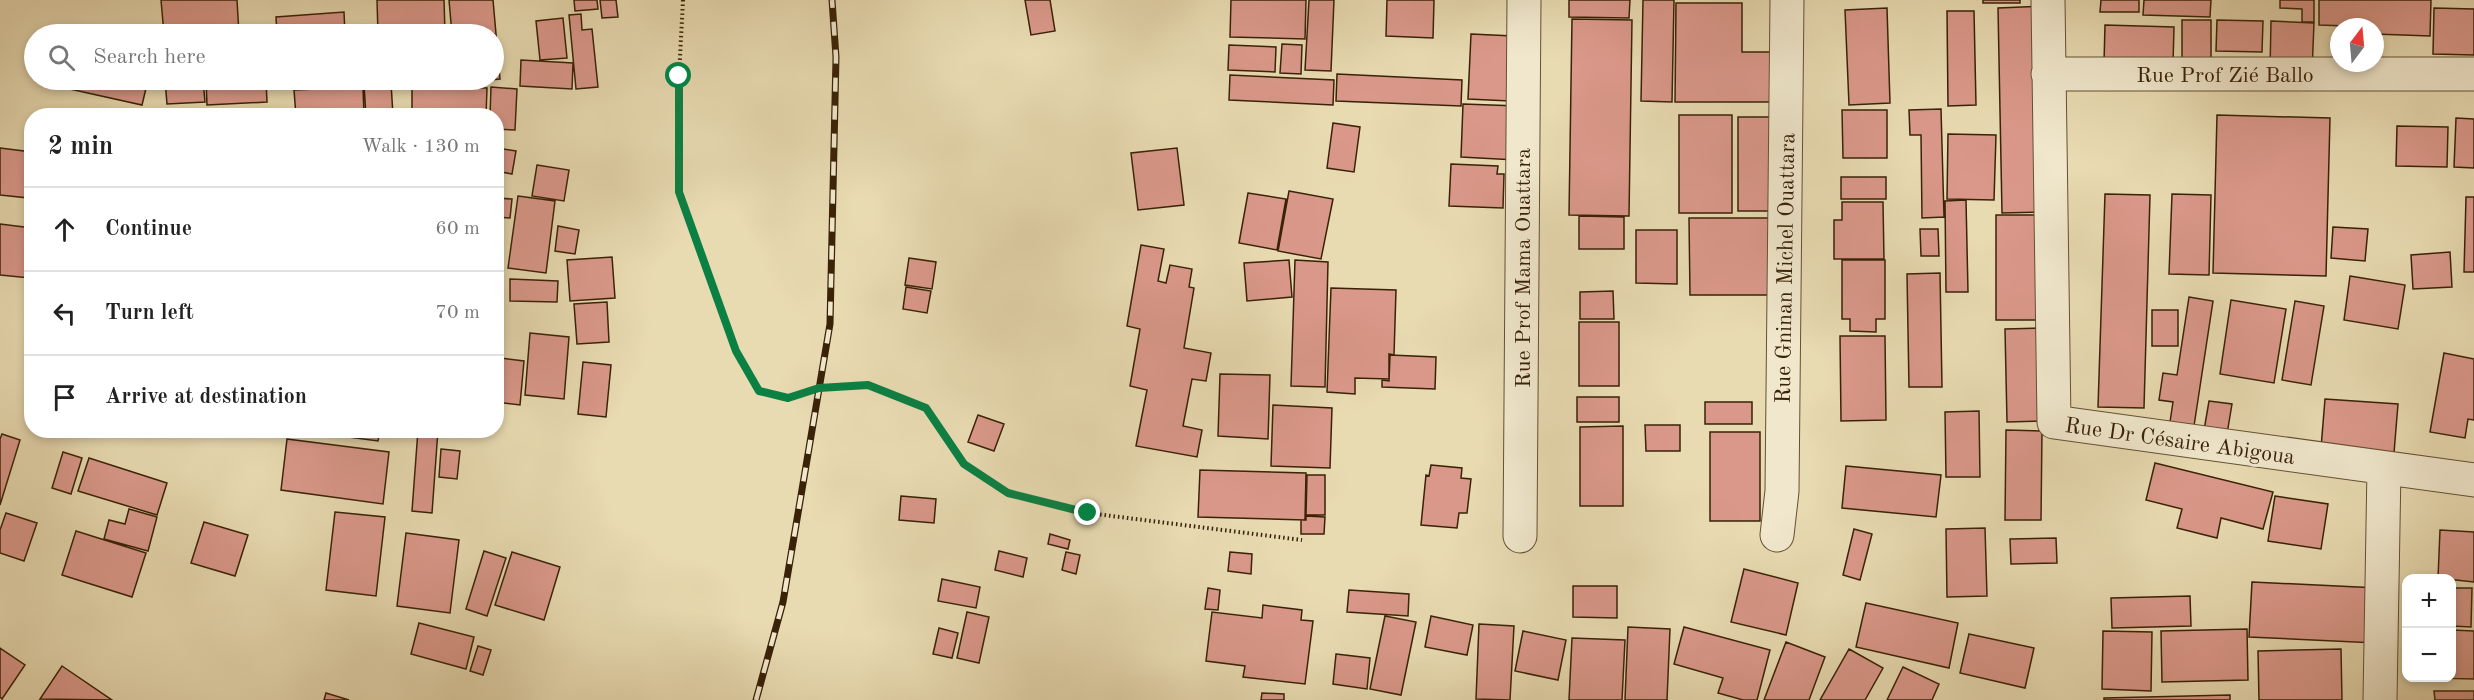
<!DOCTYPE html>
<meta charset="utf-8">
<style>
:root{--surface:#fff;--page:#f2f2f2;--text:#222;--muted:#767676;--line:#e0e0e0}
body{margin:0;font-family:"Old Standard TT",serif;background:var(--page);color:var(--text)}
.controls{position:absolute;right:18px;bottom:18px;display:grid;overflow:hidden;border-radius:12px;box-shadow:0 3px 9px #0003}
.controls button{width:54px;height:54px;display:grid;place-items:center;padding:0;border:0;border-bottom:2px solid var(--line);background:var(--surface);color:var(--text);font:30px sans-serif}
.compass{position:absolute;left:2330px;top:18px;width:54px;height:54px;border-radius:50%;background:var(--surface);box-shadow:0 3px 9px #0003;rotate:16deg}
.stop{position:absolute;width:18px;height:18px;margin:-14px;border:4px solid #0b8043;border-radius:50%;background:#fff}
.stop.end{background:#0b8043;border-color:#fff;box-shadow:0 2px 6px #0008}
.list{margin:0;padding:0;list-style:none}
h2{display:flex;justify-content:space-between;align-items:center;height:78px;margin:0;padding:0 24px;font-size:26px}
h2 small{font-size:20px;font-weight:400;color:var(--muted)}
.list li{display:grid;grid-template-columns:39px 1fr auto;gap:18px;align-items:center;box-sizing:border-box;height:84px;padding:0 24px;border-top:2px solid var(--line)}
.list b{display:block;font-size:22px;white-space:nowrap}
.list em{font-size:20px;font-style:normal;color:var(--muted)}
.icon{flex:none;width:33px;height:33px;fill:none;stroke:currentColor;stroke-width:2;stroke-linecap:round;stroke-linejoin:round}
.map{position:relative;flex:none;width:2474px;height:700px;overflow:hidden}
.search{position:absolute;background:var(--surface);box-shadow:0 3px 9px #0003;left:24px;top:24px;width:480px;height:66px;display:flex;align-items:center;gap:15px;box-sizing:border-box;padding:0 21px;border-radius:33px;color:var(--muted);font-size:22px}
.panel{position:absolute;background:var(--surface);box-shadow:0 3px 9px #0003;left:24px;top:108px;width:480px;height:330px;border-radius:24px}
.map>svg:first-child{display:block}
.building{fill:#da988a;stroke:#392207;stroke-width:1.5}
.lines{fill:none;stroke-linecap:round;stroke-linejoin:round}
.minor-casing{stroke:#655032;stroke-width:35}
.path{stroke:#392207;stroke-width:4;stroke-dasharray:1.5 3;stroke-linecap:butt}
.minor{stroke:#f0e7cc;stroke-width:33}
.rail-casing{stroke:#392207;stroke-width:7}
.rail{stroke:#f0e7cc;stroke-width:4.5;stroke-dasharray:14;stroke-linecap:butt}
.route{stroke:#0b8043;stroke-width:8}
.labels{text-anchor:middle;stroke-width:6;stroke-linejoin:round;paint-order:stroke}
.street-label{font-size:22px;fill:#392207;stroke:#f0e7cc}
</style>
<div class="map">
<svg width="2474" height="700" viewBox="0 0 2474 700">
<rect width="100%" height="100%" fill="#e8dab1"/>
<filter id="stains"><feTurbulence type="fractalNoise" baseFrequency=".00333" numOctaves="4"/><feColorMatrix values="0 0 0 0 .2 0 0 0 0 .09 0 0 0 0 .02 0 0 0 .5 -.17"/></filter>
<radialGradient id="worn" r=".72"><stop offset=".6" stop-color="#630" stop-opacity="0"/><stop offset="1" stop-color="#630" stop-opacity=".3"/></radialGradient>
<path class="building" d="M161,0H237L239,34H164Z
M377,0H444L445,34H378Z
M449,0H493L500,79L457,83L456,80H494V34H452Z
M574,0H597L598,9L575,11Z
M600,0H616L618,17L602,18Z
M1025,0H1050L1055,31L1031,35Z
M1231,0H1306L1305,39L1230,37Z
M1309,0H1334L1331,71L1305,70Z
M1387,0H1434L1433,38L1386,36Z
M1569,0H1630L1629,18L1569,17Z
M1643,0H1674L1672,102L1641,101Z
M1983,0H2020V3H1983Z
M2101,0H2139V12H2100Z
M2144,0H2211L2210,17L2143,15Z
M2280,0H2314V22H2302V9L2280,8Z
M2319,0H2431L2430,36L2375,34V27L2319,25Z
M1676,3H1742V52H1784V102H1675Z
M2043,6L2047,212L2002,213L1998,8Z
M1887,8L1890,103L1849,105L1845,10Z
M2434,8L2474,9V55L2433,54Z
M1947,11H1974L1976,105L1948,106Z
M344,12L345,34H277L276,17Z
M581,14L582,30L592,29L598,87L576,89L569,15Z
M563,18L567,58L540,60L536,21Z
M1572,19L1632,20L1629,216L1569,215Z
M2182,20H2211V60H2182Z
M2217,20L2263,21L2262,52L2216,51Z
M2271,21L2314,23L2312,72L2270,71Z
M2105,25L2174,27L2173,64L2104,63Z
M1471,34L1513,36L1510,101L1468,99Z
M1282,44L1302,45L1301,74L1280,73Z
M1229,45L1276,47L1275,72L1228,70Z
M521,60L573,63L572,89L520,86Z
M1337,74L1462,80L1461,106L1336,101Z
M1230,75L1334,80L1333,105L1229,100Z
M48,80H148L142,105L47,84Z
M165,80H203L205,102L167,104Z
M206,80H266L267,102L207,105Z
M280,80H348V81L281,86Z
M380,80H447V81L380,83Z
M391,83L393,115L366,116L364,85Z
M412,86L487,88L486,116H412Z
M363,87L364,116H296L294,90Z
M491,87L517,89L515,130L496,129V116H490Z
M1463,104L1518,106L1516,160L1461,157Z
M161,109V116H119V110Z
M1941,109L1944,217L1922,218L1921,135H1910L1909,110Z
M1842,110H1887V158H1843Z
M1679,115H1732V213H1679Z
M2217,115L2330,118L2326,276L2213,273Z
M1738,117H1785V211H1738Z
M2456,118L2474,119V168L2454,167Z
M1333,123L1360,127L1354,172L1327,168Z
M2397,126L2448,127L2447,167L2396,166Z
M1948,134L1996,135L1994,200L1947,199Z
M0,148L32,152V215H26L28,198L0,195Z
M496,148L516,151L512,174L496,171Z
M1177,148L1184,205L1138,210L1131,153Z
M1451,164L1498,166L1497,174H1504L1503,208L1449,206Z
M537,165L569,170L564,201L532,196Z
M1841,177H1886V199H1841Z
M1289,191L1333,199L1321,259L1278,251Z
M1248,193L1286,199L1277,250L1239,243Z
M2105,194L2150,195L2144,408L2098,407Z
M2172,194L2211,195L2209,275L2169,274Z
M518,196L555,201L546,273L508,268Z
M2466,197H2474V272H2464Z
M496,198L512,199L510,218L496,217Z
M1966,200L1968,292H1946L1945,201Z
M1842,202H1883L1884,259H1834V220H1842Z
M1996,215H2046L2045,320H1996Z
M1579,216L1624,217V249H1579Z
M1689,218H1780V295H1690Z
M0,224L32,228L30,278L0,275Z
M558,226L579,230L575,254L555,251Z
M2333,227L2368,229L2365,261L2331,258Z
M1920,229H1938L1939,256H1921Z
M1636,230H1677V284L1636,283Z
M1141,245L1164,249L1158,281L1166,283L1170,265L1192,269L1189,287L1194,288L1184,348L1211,353L1206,381L1192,379L1183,426L1202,430L1197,457L1136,446L1147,390L1130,386L1140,329L1127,326Z
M2450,252L2452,287L2413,289L2411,255Z
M612,257L615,298L570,301L567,260Z
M909,258L936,262L932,289L905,285Z
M1289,260L1292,297L1247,301L1244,263Z
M1295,260L1328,262L1325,387L1291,386Z
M1842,260H1885V319H1876V332L1850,331V319H1842Z
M1940,273L1942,387H1909L1907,274Z
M2350,276L2405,285L2398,329L2344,320Z
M510,279L558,281L557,302L510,301Z
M906,287L931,291L927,313L903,309Z
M1331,288L1396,290L1394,355L1389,354V379L1355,378V394L1327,392Z
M1613,291L1614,319H1580V292Z
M2189,297L2213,301L2194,426L2170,422L2173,402L2159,400L2163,373L2177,375Z
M2231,300L2286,309L2274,383L2220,374Z
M2295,301L2324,306L2311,385L2282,380Z
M607,302L609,342L577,344L574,304Z
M2152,310H2178V346H2152Z
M1579,322H1619V386H1579Z
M2044,328L2045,421L2007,422L2005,329Z
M496,329H503L501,358L524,361L520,405L496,402Z
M530,333L569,337L564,399L525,395Z
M1840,336H1885L1886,420L1841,421Z
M2444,353L2474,359V420L2468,419L2465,438L2430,432Z
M1390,355L1436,357L1435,389L1382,387V380L1389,381Z
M583,362L611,365L606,417L578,414Z
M1220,374L1270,375L1268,439L1218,436Z
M1577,397H1619V422H1577Z
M2325,399L2398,404L2394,453L2321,448Z
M2209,401L2232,404L2225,446L2202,442Z
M1705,402H1752V424H1705Z
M1273,405L1332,408L1330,468L1271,466Z
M1979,411L1980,477H1946L1945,412Z
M978,415L1004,424L994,451L968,442Z
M1645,425H1680V451H1646Z
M1623,426V506H1580V427Z
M295,430H380L378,441Z
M418,430H438L432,513L412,511Z
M2006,430L2042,431L2041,520H2005Z
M1710,432H1760V521H1710Z
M2,434L20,440L0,505V439Z
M287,439L389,452L383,504L281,490Z
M441,449L460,451L457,479L439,477Z
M63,452L82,458L71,494L52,488Z
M89,458L167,483L157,515L78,491Z
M2155,463L2273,492L2263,529L2221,518L2217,538L2177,528L2182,509L2146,500Z
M1431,465L1462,468L1461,478L1471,479L1467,513H1459L1457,528L1421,525L1426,475L1429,476Z
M1846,466L1941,475L1936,517L1842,508Z
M1200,470L1306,473L1305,520L1198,517Z
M1307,475H1325V515H1306Z
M901,496L936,499L934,523L899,520Z
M2275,496L2328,504L2321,549L2268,541Z
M129,509L157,517L148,551L104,539L109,520L125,524Z
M335,512L385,517L376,596L326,590Z
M6,513L37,523L24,561L0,553V530Z
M1306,516L1325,517L1324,534H1301V520H1306Z
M204,522L248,535L235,576L191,563Z
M1985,528L1987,596L1947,597L1946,529Z
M1854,529L1872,534L1860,580L1843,575Z
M2440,530L2474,532V582L2438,578Z
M76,531L146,553L132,597L62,575Z
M406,533L459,540L450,613L397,606Z
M1050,534L1070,540L1068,549L1048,544Z
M2056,538L2057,563L2011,564L2010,539Z
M484,551L506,558L487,616L466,609Z
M999,551L1027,558L1023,577L995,570Z
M512,552L560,567L544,620L495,605Z
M1066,552L1080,555L1076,574L1062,570Z
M1230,552L1252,554L1251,574L1228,571Z
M1744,569L1798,583L1786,635L1731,622Z
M942,579L980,587L976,608L938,601Z
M2252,582L2378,588L2376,643L2249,637Z
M1573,586H1617V618L1573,617Z
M1208,588L1220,590L1218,610L1205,609Z
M2452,588H2472L2471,627L2452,626Z
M1349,590L1409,594L1408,616L1347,612Z
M2190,596L2191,626L2112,628L2111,598Z
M1866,603L1958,623L1949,668L1856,647Z
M1263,605L1302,610L1301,620L1313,621L1305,684L1243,677L1245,666L1206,661L1212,612L1262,618Z
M967,612L989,617L979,663L957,658Z
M1385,616L1416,622L1401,695L1370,689Z
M1431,616L1473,625L1467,655L1425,647Z
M419,623L474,637L466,669L411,654Z
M1479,624L1514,626L1510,700L1476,699Z
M1628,627L1670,629L1667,700H1625Z
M1684,627L1770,650L1757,700H1743L1718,693L1723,678L1674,664Z
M939,628L958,633L952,658L933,654Z
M2247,629L2248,680L2162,682L2161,631Z
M2452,630L2474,631V679L2436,678H2452Z
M1523,631L1566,640L1558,680L1515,671Z
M2103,631L2152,632L2151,691L2102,689Z
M1969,634L2034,648L2025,688L1960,673Z
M1572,638L1625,640L1622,700H1569Z
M1786,642L1825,657L1809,700H1764Z
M478,646L491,650L483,675L470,671Z
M0,648L25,665L2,699L0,697Z
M1849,649L1883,668L1865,700H1820Z
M2341,649L2342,700H2259L2258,651Z
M1336,654L1370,658L1367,689L1333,684Z
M62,666L112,700L40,699Z
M1903,667L1939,684L1932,700H1887Z
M2434,691H2474V700H2435Z
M326,693L349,700H324Z
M1262,693L1284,694V700H1261Z
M2230,695V700H2104V698Z"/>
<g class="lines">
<g class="minor-casing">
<path id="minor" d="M2048,0L2054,422L2474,480
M2048,74H2474
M1777,535L1782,491L1787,0
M1520,536L1524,0
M2380,700L2384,468"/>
</g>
<path class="path" d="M683,0L679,76V192L736,351L759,391L788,398L819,388L868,385L926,407L964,464L1008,493L1088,513L1302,540"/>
<use href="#minor" class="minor"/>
<g class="rail-casing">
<path id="rail" d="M756,700L783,602L830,324L836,57L832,0"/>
</g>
<use href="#rail" class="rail"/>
</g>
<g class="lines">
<path class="route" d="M679,76V192L736,351L759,391L788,398L819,388L868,385L926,408L964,464L1008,493L1088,513"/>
</g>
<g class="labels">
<g class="street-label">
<text x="2225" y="82">Rue Prof Zié Ballo</text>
<text transform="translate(1522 268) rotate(-90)" y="8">Rue Prof Mama Ouattara</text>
<text transform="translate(1784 268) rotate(-89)" y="8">Rue Gninan Michel Ouattara</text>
<text transform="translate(2180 440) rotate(8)" y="8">Rue Dr Césaire Abigoua</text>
</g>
</g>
<rect width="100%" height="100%" filter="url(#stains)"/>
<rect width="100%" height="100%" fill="url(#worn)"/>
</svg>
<div class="controls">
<button>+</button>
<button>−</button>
</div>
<svg class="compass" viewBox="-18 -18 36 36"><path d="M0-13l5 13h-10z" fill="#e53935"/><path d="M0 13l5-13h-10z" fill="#767676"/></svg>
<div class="stop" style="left:679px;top:76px"></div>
<div class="stop end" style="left:1088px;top:513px"></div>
<div class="search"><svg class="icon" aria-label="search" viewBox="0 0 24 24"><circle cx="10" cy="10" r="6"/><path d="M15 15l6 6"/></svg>Search here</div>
<section class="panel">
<h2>2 min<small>Walk · 130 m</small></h2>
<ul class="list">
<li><svg class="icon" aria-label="ahead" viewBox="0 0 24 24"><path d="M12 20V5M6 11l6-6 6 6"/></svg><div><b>Continue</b></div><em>60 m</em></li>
<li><svg class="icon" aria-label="left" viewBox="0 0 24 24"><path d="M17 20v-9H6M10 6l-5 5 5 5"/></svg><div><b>Turn left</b></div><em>70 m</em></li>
<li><svg class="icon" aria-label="arrive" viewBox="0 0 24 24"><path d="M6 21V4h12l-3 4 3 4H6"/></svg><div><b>Arrive at destination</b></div></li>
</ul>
</section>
</div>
